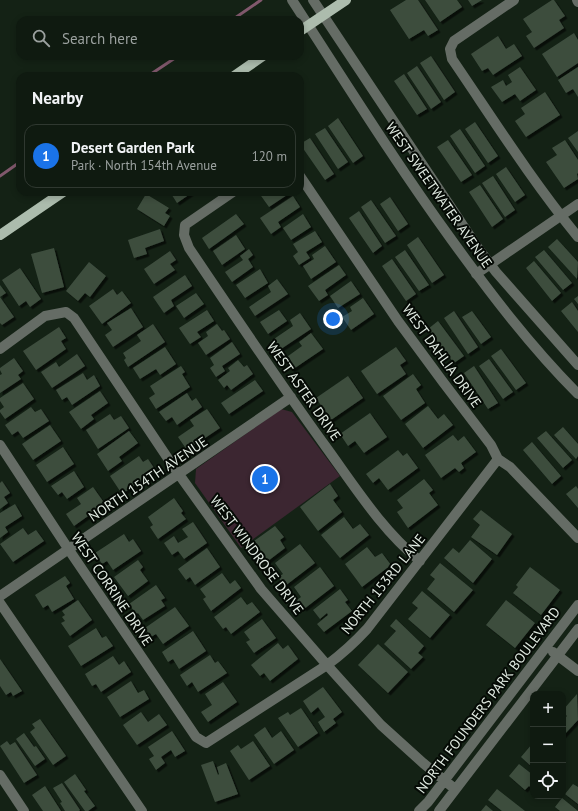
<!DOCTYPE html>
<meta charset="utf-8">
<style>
:root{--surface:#0f1a10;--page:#1d271e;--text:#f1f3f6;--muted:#9ba19f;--line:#2f3830;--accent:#1a73e8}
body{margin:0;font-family:"PT Sans",sans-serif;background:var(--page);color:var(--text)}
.controls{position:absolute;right:12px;bottom:12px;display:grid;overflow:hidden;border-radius:8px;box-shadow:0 2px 6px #0003}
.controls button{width:36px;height:36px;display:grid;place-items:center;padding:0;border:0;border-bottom:1px solid var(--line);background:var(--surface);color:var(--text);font:20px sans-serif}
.you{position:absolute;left:333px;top:319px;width:14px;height:14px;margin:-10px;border:3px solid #fff;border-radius:50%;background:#1a73e8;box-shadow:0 0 0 6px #1a73e833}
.badge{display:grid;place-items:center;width:26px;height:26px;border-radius:50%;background:var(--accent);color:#fff;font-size:13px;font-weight:700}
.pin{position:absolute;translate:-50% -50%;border:2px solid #fff;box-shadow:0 1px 4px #0006}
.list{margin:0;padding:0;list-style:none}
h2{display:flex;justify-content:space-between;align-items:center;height:52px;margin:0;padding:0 16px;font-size:17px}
h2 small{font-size:13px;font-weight:400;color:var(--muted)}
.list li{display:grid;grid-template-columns:26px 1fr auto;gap:12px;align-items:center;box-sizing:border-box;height:64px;margin:0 8px 8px;padding:0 8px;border:1px solid var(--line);border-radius:12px}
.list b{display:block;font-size:15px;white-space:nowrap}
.list p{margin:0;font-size:13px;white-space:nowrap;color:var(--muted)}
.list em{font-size:13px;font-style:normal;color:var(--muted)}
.icon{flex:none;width:22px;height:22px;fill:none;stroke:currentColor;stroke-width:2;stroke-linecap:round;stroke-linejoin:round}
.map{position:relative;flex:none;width:578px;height:811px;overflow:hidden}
.search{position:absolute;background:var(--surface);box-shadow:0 2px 6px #0003;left:16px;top:16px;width:288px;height:44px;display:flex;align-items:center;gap:10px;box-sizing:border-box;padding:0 14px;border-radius:12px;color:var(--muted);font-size:15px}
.panel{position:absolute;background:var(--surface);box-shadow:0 2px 6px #0003;left:16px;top:72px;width:288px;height:124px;border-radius:12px}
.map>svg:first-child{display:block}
.green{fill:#3c2631}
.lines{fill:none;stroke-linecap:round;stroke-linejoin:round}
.stream{stroke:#80586c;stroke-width:3}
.building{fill:#3d4d3e;filter:url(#shadow)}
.minor{stroke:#656c65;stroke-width:10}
.major{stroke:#acbcad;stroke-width:10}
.labels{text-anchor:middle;stroke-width:4;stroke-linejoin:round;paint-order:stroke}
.street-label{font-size:14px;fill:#e1ebe2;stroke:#050a05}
</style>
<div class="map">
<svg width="578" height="811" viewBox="0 0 578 811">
<defs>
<filter id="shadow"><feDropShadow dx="2.5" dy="2.5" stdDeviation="0" flood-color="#0009"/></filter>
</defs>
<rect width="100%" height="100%" fill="#142215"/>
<path class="green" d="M281,409L292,412L340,476L241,548L195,483L196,469Z"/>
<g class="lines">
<path class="stream" d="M232,20L261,0
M148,76L178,56
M0,176L20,162"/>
</g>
<path class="building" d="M406,0H418L438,30L428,36L424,30L409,39L390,10Z
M425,0H457L462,7L440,22Z
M468,0H482L472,6Z
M552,0H554L565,16L559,20L564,28L534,48L526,36L532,32L523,19Z
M574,33L578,40V63L557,77L542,54Z
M498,36L506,49L514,44L522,56L493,75L488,68L482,71L471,54Z
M431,56L455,92L444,100L420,63Z
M417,66L441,102L431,109L407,73Z
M520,67L536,90L520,101L515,94L502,102L491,87L503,80L506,86L512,82L508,75Z
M578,67V97L573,89L566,93L558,80Z
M404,74L427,109L417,115L394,81Z
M545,92L560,115L526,137L515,121L525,114L521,108Z
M338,118L363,156L353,163L328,126Z
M475,122L498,156L488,163L465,129Z
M325,128L348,162L338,169L315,134Z
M460,129L485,166L475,173L450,136Z
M578,131V152L568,138Z
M310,138L334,174L325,180L300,144Z
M448,140L472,175L461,182L437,147Z
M565,140L578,160V173L577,174L578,179L564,188L546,162L557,155L552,148Z
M506,167L525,195L515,202L496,174Z
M493,176L515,210L505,217L482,183Z
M480,185L503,219L492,227L469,192Z
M170,192H193L177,203Z
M261,192H289L290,193L269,207L259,193Z
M146,194L169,208L165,213L170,216L164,226L137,209Z
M293,196L300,207L278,222L281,227L271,234L260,218Z
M390,197L408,224L398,231L380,204Z
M371,200L396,236L385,243L361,207Z
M359,211L382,246L373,253L349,218Z
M236,214L244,224L209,249L202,238Z
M303,214L311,227L291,240L283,228Z
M160,229L164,241L145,248L147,254L134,258L128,240Z
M315,231L322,242L306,252L310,258L299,265L293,256L298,252L293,244Z
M236,235L245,249L222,265L213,251Z
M418,237L444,275L432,283L407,245Z
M557,239L578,262L577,279L548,247Z
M325,246L336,262L311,279L303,266L314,259L312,255Z
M54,248L64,287L42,293L31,254Z
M249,249L253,255L248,259L253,267L232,282L225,272L243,260L240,256Z
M405,250L429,285L419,291L395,257Z
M544,250L572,283L563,290L535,257Z
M170,251L176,260L170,264L175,270L154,284L144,269Z
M392,259L416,294L406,301L382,266Z
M534,261L561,293L552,301L526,268Z
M89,262L106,276L90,297L85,293L78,301L66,291Z
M339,265L346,275L325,290L328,295L319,301L308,286Z
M20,268L41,299L30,307L26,301L19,306L2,280Z
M260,269L268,283L245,298L236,285Z
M185,275L192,286L171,300L174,306L164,313L153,297Z
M277,279L288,294L255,316L249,307L271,292L268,286Z
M351,281L360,294L338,308L330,296Z
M0,285L6,293L0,297L14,317L2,325L0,323Z
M113,289L117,295L122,291L131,303L102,324L89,306Z
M196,293L204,304L184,318L176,306Z
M578,296V304L574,299Z
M363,298L374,314L351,330L342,317L352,311L350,307Z
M572,302L578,311V332L561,311Z
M131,308L143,327L113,347L105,335L112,330L107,323Z
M207,310L214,321L197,332L201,337L190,344L179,328Z
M279,310L287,321L268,334L260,322Z
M454,311L478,347L468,354L444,318Z
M472,311L491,337L481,344L462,317Z
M300,313L311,329L278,351L271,341L293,326L290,320Z
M438,321L464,356L454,363L428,329Z
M153,324L165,342L128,367L124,360L126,358L123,353L141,341L137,335Z
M217,324L222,331L224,330L230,339L206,355L198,343L208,336L206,332Z
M59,327L66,338L61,341L66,349L36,370L23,351Z
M311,333L323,349L292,370L284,359L302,346L299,342Z
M232,342L240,354L222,366L225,371L216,377L210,368L214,365L210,358Z
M165,347L176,364L160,375L156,369L140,379L133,368Z
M396,347L406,361L400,365L406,374L377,394L361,371Z
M501,349L526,383L516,390L491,356Z
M77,354L85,366L52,388L41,372L56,362L59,367Z
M14,358L23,371L18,375L21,379L0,393V375L2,374L0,370V368Z
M489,359L513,392L503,399L479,366Z
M238,360L244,367L247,365L253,374L231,390L227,385L224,388L218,380L230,371L228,368Z
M181,366L185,372L182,374L190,387L156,409L149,398L155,394L150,386Z
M474,366L498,403L488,409L464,373Z
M83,373L87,380L94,375L100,386L72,405L67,397L62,400L56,390Z
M413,374L421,385L416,389L425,403L401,420L383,396Z
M348,376L363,398L331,420L316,398Z
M255,380L263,391L229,414L221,403Z
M23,383L34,399L5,419L0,412V410L4,407L0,401V398Z
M100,391L108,403L91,415L94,419L81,429L69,412Z
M187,393L192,401L196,398L202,407L177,425L172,417L166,421L159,412Z
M428,406L438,419L444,414L453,425L423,448L405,424Z
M31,407L35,412L41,409L49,421L23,438L18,431L12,435L5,425Z
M207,409L220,428L187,450L178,437L194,426L190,420Z
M370,413L387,437L364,453L355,441L348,446L340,434Z
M110,414L114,420L121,416L129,428L98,449L86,430Z
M50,425L61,441L33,460L22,444Z
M563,427L578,444V456L576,459L554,435Z
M129,431L138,443L119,457L122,461L108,471L97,454Z
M546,431L572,460L563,468L537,438Z
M453,435L458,441L464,436L476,452L461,463L464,468L459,472L455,468L441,478L425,455Z
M532,442L561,476L552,484L523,450Z
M63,447L74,464L47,482L36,465Z
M398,450L403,456L407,453L418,468L388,490L379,478L373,483L366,474Z
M139,456L143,462L148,459L156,471L122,494L110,476Z
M74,471L84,487L67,499L62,492L58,495L51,486Z
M424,479L433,490L429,493L438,505L408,528L397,512L403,508L397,500Z
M2,481L10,493L4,497L8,503L0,509V483Z
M330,484L338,496L333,500L342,512L318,531L300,507Z
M576,486L578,489V508L566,494Z
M93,487L105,504L74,526L66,514L81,504L77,498Z
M174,498L183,511L181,513L186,519L158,539L150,527L153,525L148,517Z
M15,504L22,516L5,527L8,532L0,538V513Z
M481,510L512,534L497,555L471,537L480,525L473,519Z
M344,517L353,529L360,524L369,535L340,558L321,535Z
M193,522L207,543L184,559L178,551L172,555L164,543L174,536L178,543L188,537L182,529Z
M275,526L284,537L280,540L285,548L268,561L254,541Z
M23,528L28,535L36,530L44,541L13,562L0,544Z
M124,534L129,542L133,539L141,551L113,570L107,561L102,564L95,553Z
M470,540L492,559L473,583L444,558L453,548L459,553Z
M300,544L315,563L285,586L278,577L283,574L275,563Z
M367,547L375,557L382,553L391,565L362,587L345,564Z
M207,548L220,567L195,585L190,577L186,580L178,569Z
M138,560L143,567L140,570L148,581L128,596L114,577Z
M440,563L473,590L454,612L427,589L435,579L430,575Z
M320,567L334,586L304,609L297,600L301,597L294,587Z
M530,567L560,590L541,615L513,593L518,587L516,585Z
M222,573L230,584L235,580L241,588L211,611L203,599L206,597L200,589Z
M65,576L70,583L66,586L74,599L52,612L48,605L43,608L35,595Z
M156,585L165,598L161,600L165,606L143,620L138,613L136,614L129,604Z
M340,589L348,600L345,602L352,611L324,632L317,624L328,615L327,613L320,619L313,610Z
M422,591L450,615L430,638L408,619L418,608L412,603Z
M241,597L247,605L252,602L260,612L231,634L226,627L223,629L214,617Z
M78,600L92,620L70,636L61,623L65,621L62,617L65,615L62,611Z
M506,600L535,623L515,648L486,625Z
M175,607L189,626L163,644L156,634L151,637L145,628Z
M262,619L276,638L254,653L246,642L250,640L244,632Z
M396,619L424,646L418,653L423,657L411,669L384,644L396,631L390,626Z
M96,628L102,638L106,636L113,646L81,666L68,646Z
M193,631L206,651L179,669L173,659L168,662L162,652Z
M278,643L283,649L288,645L298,659L270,681L264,673L260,676L251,665Z
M378,644L408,672L388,693L358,665Z
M210,655L215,663L218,661L227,673L198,692L192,682L187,686L180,675Z
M113,656L119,665L124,661L131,672L101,692L96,684L92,686L85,674Z
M0,659L22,691L13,696L11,692L6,695L0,686Z
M131,681L138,693L144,690L149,699L120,717L107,697Z
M223,682L237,702L208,722L201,712L212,705L205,694Z
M323,687L342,712L333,719L336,723L324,732L318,722L325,717L318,707L311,713L303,701Z
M577,694L578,720L563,736V720L567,716L563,712V710Z
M301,708L318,733L298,747L278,718L288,712L290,715Z
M141,712L148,722L159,714L167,725L137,745L123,725Z
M40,719L66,756L53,765L30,732L35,728L32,724Z
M265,727L272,738L281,731L294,750L274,764L254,735Z
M172,731L185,751L175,757L171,750L161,757L165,763L156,770L149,759L154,756L148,747Z
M24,733L34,747L36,746L45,759L35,766L16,739Z
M7,741L10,745L15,742L37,775L24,783L0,746Z
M253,741L270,766L249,780L230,751L238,745L241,749Z
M532,744L533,745V768L521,757Z
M213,761L218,775L219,774L217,767L226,763L238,794L215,802L201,765Z
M519,764L533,775V789L529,786L525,790L509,776Z
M75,774L86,790L84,791L95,806L88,811H85L64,782Z
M62,783L80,810L79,811H65L60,803L62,802L53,788Z
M573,784L578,787V804L565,794Z
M45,786L61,811H43L32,795Z
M497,789L525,811H502L488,800Z
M562,798L578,811H560L555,807Z
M486,805L493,811H481Z"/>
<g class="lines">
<path class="minor" d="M292,0C344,80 395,162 451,239C490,293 531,347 578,394
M313,0L478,248L496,272L578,365
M514,0L454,41L450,49L452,59C493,119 532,181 578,237
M577,0L578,2
M300,176L398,321L443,382L491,445L498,459L510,467L578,538
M233,192L185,225L184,235L189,248C234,315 279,382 326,447C355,487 382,530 420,561
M476,274L578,204
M0,349L45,316L66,312L74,318L173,466L261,589L327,665L381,725L423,763L455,789
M0,445L69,550L196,737L206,743L327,665C342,654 355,642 367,629L498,459
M0,596L291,397
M0,603L142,811
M553,652L578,671
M0,775L24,811
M419,811L428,802L578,605
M439,811L578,629"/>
<path class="major" d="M300,31L346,0
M234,76L263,56
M0,235L63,192"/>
</g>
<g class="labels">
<g class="street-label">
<text transform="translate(439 195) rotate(55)" y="5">WEST SWEETWATER AVENUE</text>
<text transform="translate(442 356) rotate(54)" y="5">WEST DAHLIA DRIVE</text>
<text transform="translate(304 391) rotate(55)" y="5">WEST ASTER DRIVE</text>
<text transform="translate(148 479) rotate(-34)" y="5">NORTH 154TH AVENUE</text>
<text transform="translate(257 555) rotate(53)" y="5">WEST WINDROSE DRIVE</text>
<text transform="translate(383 584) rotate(-51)" y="5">NORTH 153RD LANE</text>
<text transform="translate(112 589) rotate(56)" y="5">WEST CORRINE DRIVE</text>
<text transform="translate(488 700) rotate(-53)" y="5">NORTH FOUNDERS PARK BOULEVARD</text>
</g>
</g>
</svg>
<div class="controls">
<button>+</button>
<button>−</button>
<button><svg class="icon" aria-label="locate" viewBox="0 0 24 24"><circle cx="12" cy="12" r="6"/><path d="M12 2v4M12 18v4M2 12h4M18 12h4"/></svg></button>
</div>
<div class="you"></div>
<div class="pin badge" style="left:265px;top:479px">1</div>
<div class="search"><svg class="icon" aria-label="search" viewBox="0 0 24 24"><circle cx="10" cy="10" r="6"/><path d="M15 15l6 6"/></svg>Search here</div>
<section class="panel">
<h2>Nearby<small></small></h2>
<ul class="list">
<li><span class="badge">1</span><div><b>Desert Garden Park</b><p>Park · North 154th Avenue</p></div><em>120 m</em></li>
</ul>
</section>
</div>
